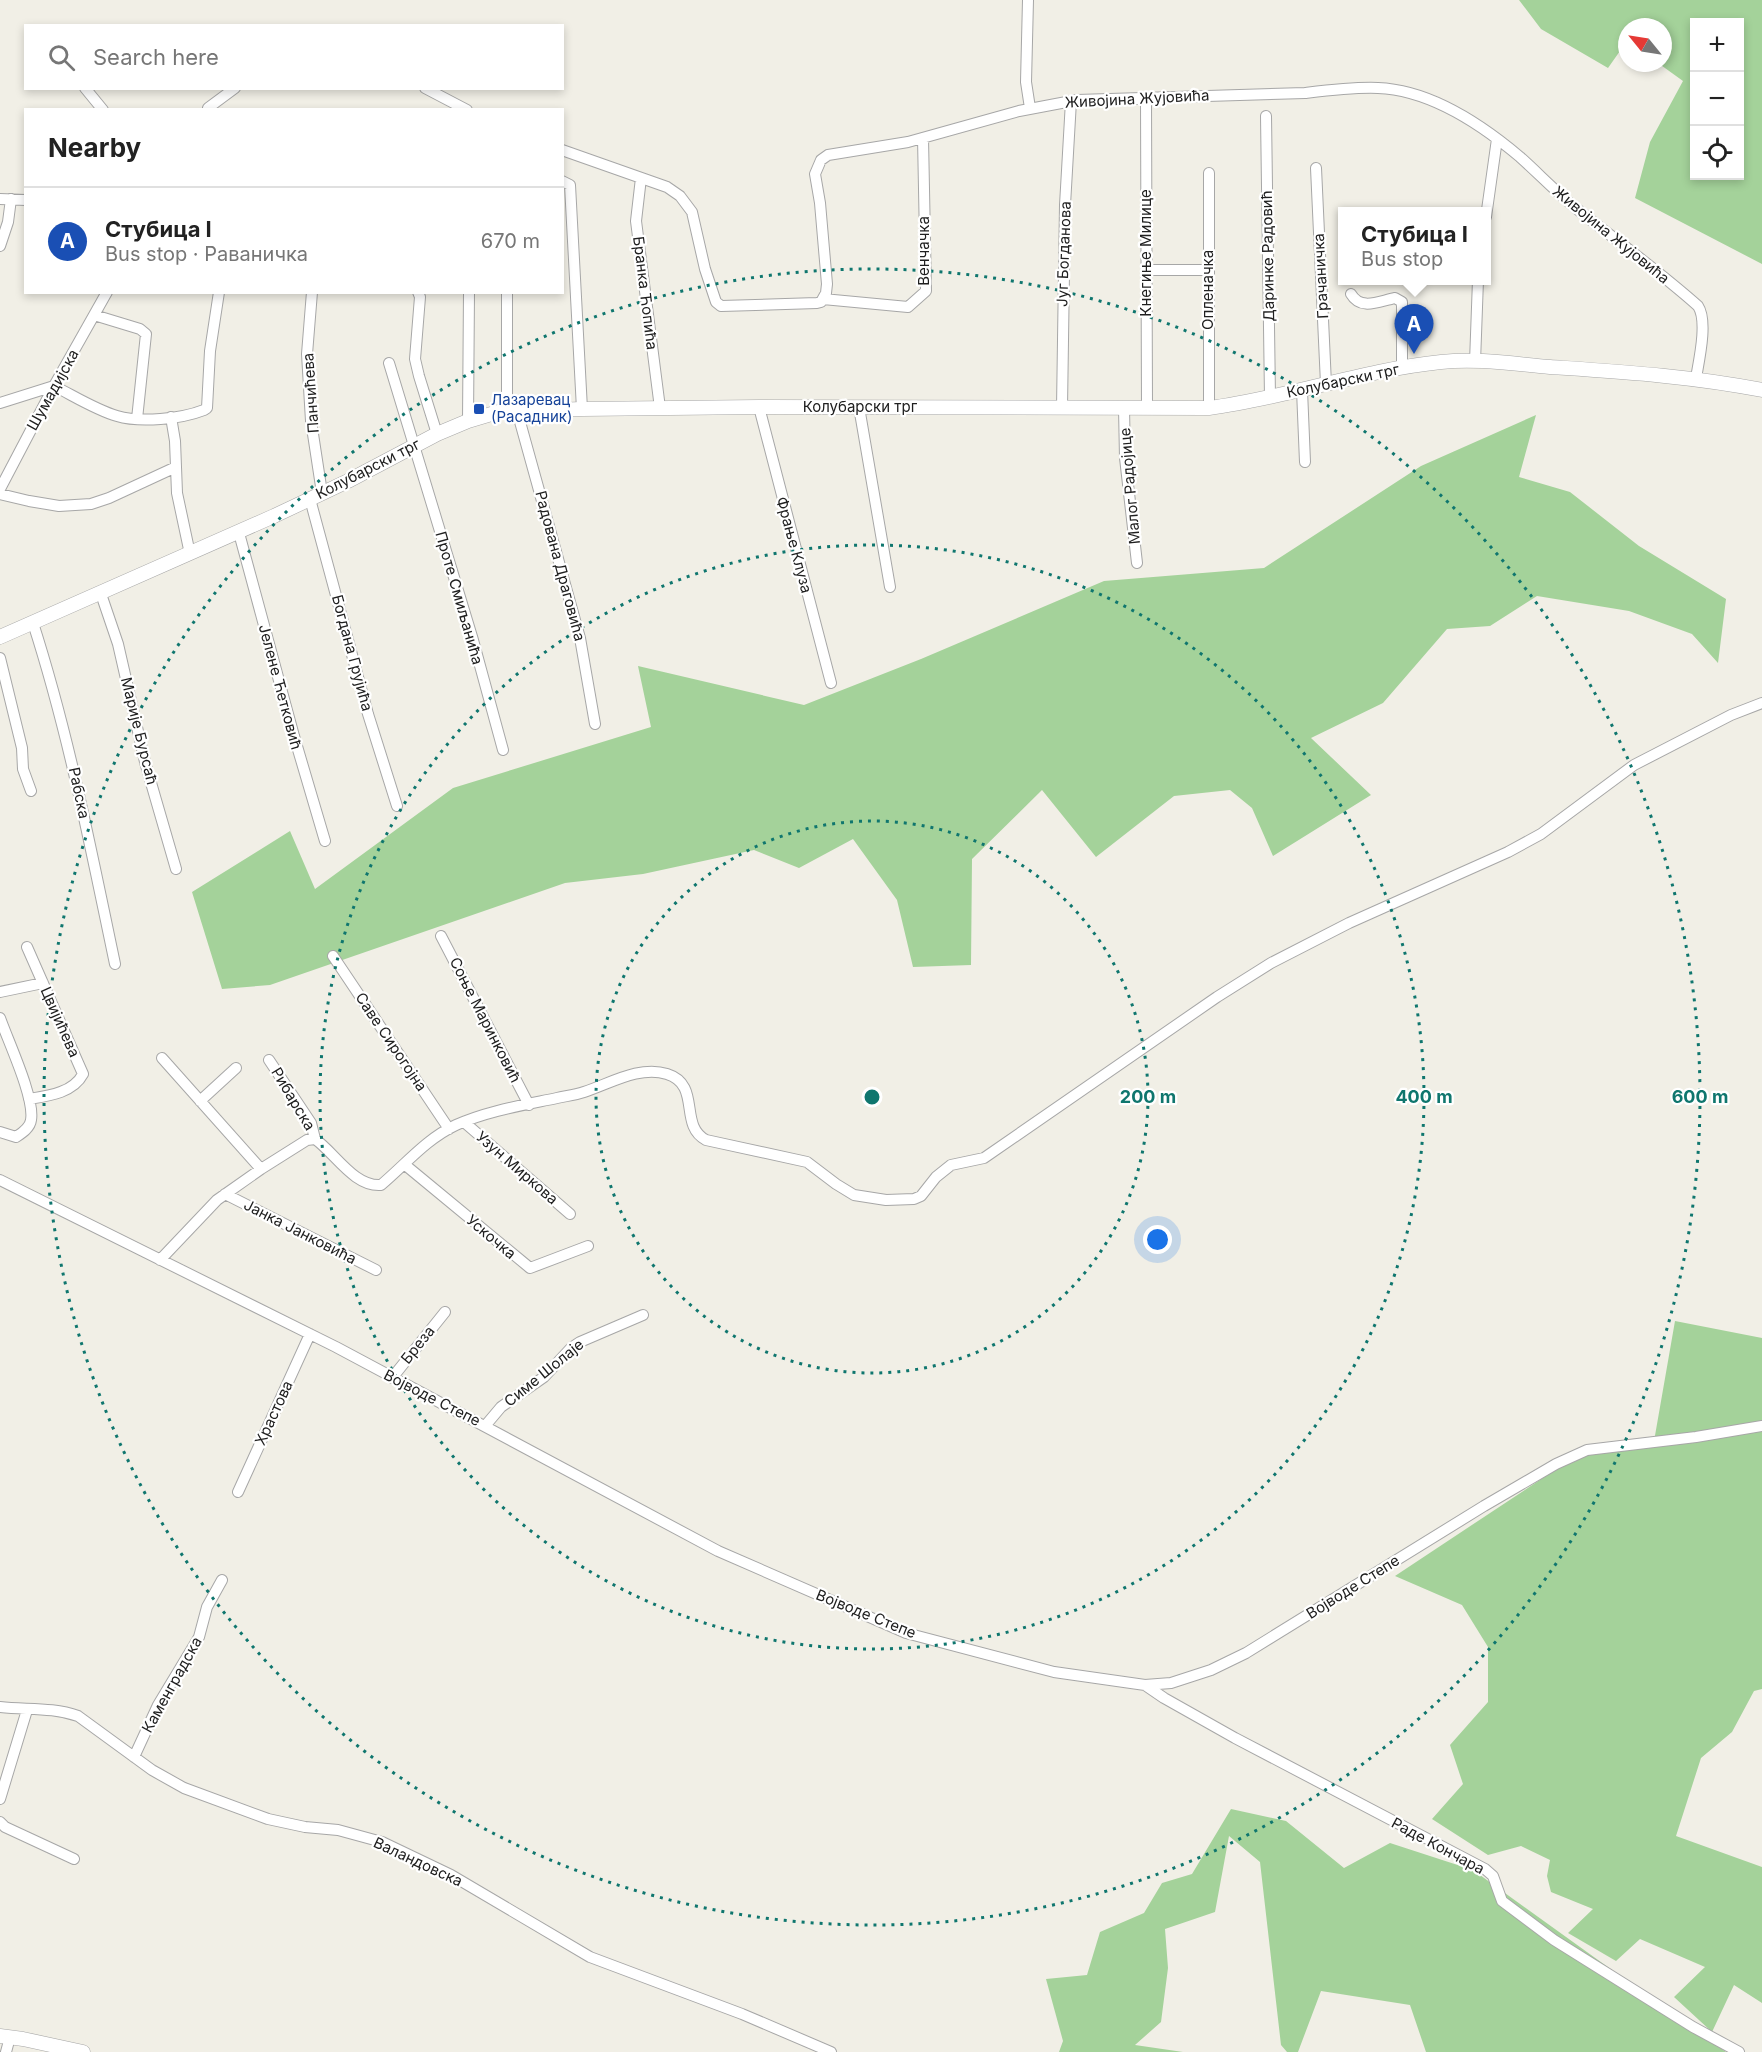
<!DOCTYPE html>
<meta charset="utf-8">
<style>
:root{--surface:#fff;--page:#f6f6f6;--text:#222;--muted:#767676;--line:#e0e0e0;--accent:#d01700}
body{margin:0;font-family:Inter,sans-serif;background:var(--page);color:var(--text)}
.controls{position:absolute;right:18px;top:18px;display:grid;overflow:hidden;border-radius:0px;box-shadow:0 3px 9px #0003}
.controls button{width:54px;height:54px;display:grid;place-items:center;padding:0;border:0;border-bottom:2px solid var(--line);background:var(--surface);color:var(--text);font:30px sans-serif}
.compass{position:absolute;left:1618px;top:18px;width:54px;height:54px;border-radius:50%;background:var(--surface);box-shadow:0 3px 9px #0003;rotate:300deg}
.you{position:absolute;left:1158px;top:1240px;width:21px;height:21px;margin:-15px;border:4px solid #fff;border-radius:50%;background:#1a73e8;box-shadow:0 0 0 9px #1a73e833}
.badge{display:grid;place-items:center;width:39px;height:39px;border-radius:50%;background:var(--accent);color:#fff;font-size:20px;font-weight:700}
.pin{position:absolute;translate:-50% -50px;filter:drop-shadow(0 2px 3px #0008)}
.pin::after{content:'';position:absolute;top:32px;width:21px;height:18px;background:inherit;clip-path:polygon(0 0,100% 0,50% 100%)}
.popup{position:absolute;left:1338px;top:207px;width:153px;height:78px;box-sizing:border-box;display:grid;place-content:center;border-radius:0px;background:var(--surface);filter:drop-shadow(0 2px 4px #0005);font-size:20px;white-space:nowrap;color:var(--muted)}
.popup b{font-size:22px;color:var(--text)}
.popup::after{content:'';position:absolute;left:50%;top:100%;margin-left:-12px;border:12px solid transparent;border-top-color:var(--surface)}
.list{margin:0;padding:0;list-style:none}
h2{display:flex;justify-content:space-between;align-items:center;height:78px;margin:0;padding:0 24px;font-size:26px}
h2 small{font-size:20px;font-weight:400;color:var(--muted)}
.list li{display:grid;grid-template-columns:39px 1fr auto;gap:18px;align-items:center;box-sizing:border-box;height:108px;padding:0 24px;border-top:2px solid var(--line)}
.list b{display:block;font-size:22px;white-space:nowrap}
.list p{margin:0;font-size:20px;white-space:nowrap;color:var(--muted)}
.list em{font-size:20px;font-style:normal;color:var(--muted)}
.icon{flex:none;width:33px;height:33px;fill:none;stroke:currentColor;stroke-width:2;stroke-linecap:round;stroke-linejoin:round}
.map{position:relative;flex:none;width:1762px;height:2052px;overflow:hidden}
.search{position:absolute;background:var(--surface);box-shadow:0 3px 9px #0003;left:24px;top:24px;width:540px;height:66px;display:flex;align-items:center;gap:15px;box-sizing:border-box;padding:0 21px;border-radius:0px;color:var(--muted);font-size:22px}
.panel{position:absolute;background:var(--surface);box-shadow:0 3px 9px #0003;left:24px;top:108px;width:540px;height:186px;border-radius:0px}
.map>svg:first-child{display:block}
.forest{fill:#a4d29a;fill-rule:evenodd}
.lines{fill:none;stroke-linecap:round;stroke-linejoin:round}
.minor-casing{stroke:#a7a7a7;stroke-width:12}
.tertiary-casing{stroke:#a7a7a7;stroke-width:15}
.minor{stroke:#fff;stroke-width:10}
.tertiary{stroke:#fff;stroke-width:14}
.ring{fill:none;stroke:#0f766e;stroke-width:3;stroke-dasharray:3 6}
.transit-dot{fill:#1a4fb4;stroke:#fff;stroke-width:2}
.labels{text-anchor:middle;stroke-width:4.5;stroke-linejoin:round;paint-order:stroke}
.street-label{font-size:15px;fill:#202020;stroke:#fff}
.transit-label{font-size:15px;fill:#164399;stroke:#fff;text-anchor:start}
.centre{fill:#0f766e;stroke:#fff;stroke-width:3}
.ring-label{font-size:18px;text-anchor:middle;font-weight:bold;fill:#0f766e;stroke:#fff;stroke-width:4.5;stroke-linejoin:round;paint-order:stroke}
</style>
<div class="map">
<svg width="1762" height="2052" viewBox="0 0 1762 2052">
<rect width="100%" height="100%" fill="#f1efe6"/>
<path class="forest" d="M1519,0H1762V264L1635,198L1650,142L1683,81L1658,63H1663V27H1627V41L1608,68L1541,29ZM1740,22V176H1694V22Z
M1536,415L1519,477L1570,492L1639,546L1726,599L1718,663L1692,634L1629,611L1537,596L1490,626L1447,629L1383,703L1311,738L1371,795L1273,856L1252,808L1230,790L1174,796L1096,857L1042,790L972,859L971,965L913,967L897,900L853,839L799,868L754,850L643,874L565,883L270,985L222,989L192,892L290,831L315,889L453,788L651,727L638,666L804,705L921,659L1104,581L1264,568L1421,466Z
M1675,1321L1762,1338V1689L1754,1691L1732,1732L1701,1758L1676,1836L1762,1867V2003L1734,1985L1712,2032L1674,1997L1705,1967L1640,1939L1616,1961L1568,1933L1593,1909L1551,1892L1547,1876L1550,1860L1521,1846L1488,1855L1432,1819L1463,1784L1450,1745L1488,1702V1647L1462,1605L1395,1576L1585,1450L1653,1447Z
M1231,1809L1286,1821L1344,1868L1390,1843L1473,1870L1726,2052H1426L1410,2005L1321,1991L1298,2052H1287L1281,2045L1260,1862L1229,1836L1215,1912L1165,1929L1168,1968L1161,2022L1135,2045L1183,2052H1059L1063,2041L1046,1979L1087,1975L1100,1932L1144,1913L1162,1883L1192,1874Z"/>
<g class="lines">
<g class="minor-casing">
<path id="minor" d="M1028,0L1026,82L1030,108
M85,88L103,110
M425,88L467,110
M1146,98L1147,408
M208,108L235,88
M1266,116L1270,397
M562,150L667,187L680,196L692,212L705,269L716,302L721,306L817,303L821,302L826,293L827,284L820,203L815,174L821,160L828,155L908,142L1019,111L1077,100L1305,93C1330,90 1354,87 1378,88C1431,90 1481,124 1520,157C1539,174 1557,193 1577,209C1618,242 1660,272 1698,306C1708,321 1699,360 1696,378
M1316,168L1326,384
M641,178L636,221L660,408
M562,181L570,185L582,409
M0,199L26,200
M1486,217L1497,139
M0,246L8,222L11,199
M1147,270H1208
M312,292L307,354L311,421L322,493
M418,292L420,297L415,359L419,376L437,434
M507,292V411
M1351,294C1361,311 1379,301 1395,298L1402,302V368
M823,299L908,307L926,291L923,138
M94,315L140,329L146,334L137,419
M1475,362L1478,280
M389,363L473,640L503,750
M1302,390L1305,462
M0,403L54,386C74,396 96,410 117,416C140,423 181,419 204,410L207,408L210,351L219,292
M759,407L831,683
M859,407L890,587
M1062,408L1065,205L1071,101
M1124,408L1125,458L1137,563
M1209,408V173
M517,411L580,638L595,724
M171,417L175,441L177,493L190,554
M468,421L469,292
M0,489L54,386L107,292
M0,494L29,501L59,506L91,504L109,498L176,467
M310,499L368,714L397,806
M239,533L294,736L325,841
M101,594L118,644L145,762L176,869
M33,623C69,735 91,850 115,964
M0,658L22,748L23,769L31,791
M441,936L529,1105
M27,947L83,1074C73,1093 48,1096 29,1099
M333,956L449,1129
M0,992L43,983
M0,1018C8,1041 35,1098 31,1120C30,1128 22,1133 16,1137L0,1132
M162,1058L261,1169
M269,1060L311,1123L315,1139
M200,1101L236,1068
M464,1122L570,1214
M404,1164L530,1268L588,1246
M0,1180L336,1347L718,1551L906,1633L1054,1672L1145,1685L1171,1683L1211,1670L1246,1653L1484,1506L1556,1464L1587,1450L1696,1437L1762,1426
M225,1194L376,1270
M160,1260L217,1200L261,1169L307,1140L315,1139C335,1153 354,1187 381,1185C406,1164 426,1139 456,1125C487,1111 524,1105 557,1098C566,1096 575,1095 584,1092C609,1084 640,1065 667,1074C702,1085 678,1125 706,1140L807,1162L836,1184L854,1195L886,1200L914,1199L921,1196L936,1177L951,1165L984,1158L1217,997L1271,963L1349,923L1508,852L1541,834L1634,765L1731,715L1762,703
M392,1378L445,1312
M485,1426L501,1407L544,1377L571,1348L580,1342L643,1315
M238,1492L310,1334
M1145,1685L1164,1698L1235,1738L1485,1869L1493,1876L1502,1901L1554,1940L1693,2027L1739,2052
M0,1707C27,1710 52,1707 78,1716L152,1770L184,1788L268,1819L305,1827L338,1830L382,1842L451,1875L590,1957L742,2014L831,2052
M134,1757L158,1705L199,1637L207,1607L222,1580
M0,1799L27,1710
M0,1822L5,1827L74,1859
M6,2052L10,2037"/>
</g>
<g class="tertiary-casing">
<path id="tertiary" d="M0,637L274,516L348,481L437,434L468,421L498,412L582,409L759,407L1209,408C1287,398 1362,370 1441,362C1477,358 1514,364 1550,367C1623,372 1690,376 1762,390
M0,2036L23,2039L83,2052"/>
</g>
<use href="#minor" class="minor"/>
<use href="#tertiary" class="tertiary"/>
</g>
<g class="ring">
<circle cx="872" cy="1097" r="276"/>
<circle cx="872" cy="1097" r="552"/>
<circle cx="872" cy="1097" r="828"/>
</g>
<rect class="transit-dot" x="473" y="403" width="12" height="12" rx="3"/>
<g class="labels">
<g class="street-label">
<text transform="translate(1137 99) rotate(-3)" y="5">Живојина Жујовића</text>
<text transform="translate(1611 235) rotate(39)" y="5">Живојина Жујовића</text>
<text transform="translate(924 251) rotate(-90)" y="5">Венчачка</text>
<text transform="translate(1146 253) rotate(-90)" y="5">Кнегиње Милице</text>
<text transform="translate(1064 254) rotate(-88)" y="5">Југ Богданова</text>
<text transform="translate(1268 256) rotate(-91)" y="5">Даринке Радовић</text>
<text transform="translate(1321 276) rotate(-93)" y="5">Грачаничка</text>
<text transform="translate(1208 290) rotate(-90)" y="5">Опленачка</text>
<text transform="translate(645 293) rotate(83)" y="5">Бранка Ћопића</text>
<text transform="translate(1343 381) rotate(-12)" y="5">Колубарски трг</text>
<text transform="translate(53 390) rotate(-61)" y="5">Шумадијска</text>
<text transform="translate(311 393) rotate(-94)" y="5">Панчићева</text>
<text x="860" y="412">Колубарски трг</text>
<text transform="translate(368 469) rotate(-27)" y="5">Колубарски трг</text>
<text transform="translate(1130 486) rotate(-95)" y="5">Малог Радојице</text>
<text transform="translate(794 545) rotate(75)" y="5">Фрање Клуза</text>
<text transform="translate(560 566) rotate(75)" y="5">Радована Драговића</text>
<text transform="translate(459 598) rotate(74)" y="5">Проте Смиљанића</text>
<text transform="translate(352 653) rotate(75)" y="5">Богдана Грујића</text>
<text transform="translate(280 687) rotate(75)" y="5">Јелене Ћетковић</text>
<text transform="translate(139 731) rotate(76)" y="5">Марије Бурсаћ</text>
<text transform="translate(79 793) rotate(78)" y="5">Рабска</text>
<text transform="translate(485 1020) rotate(63)" y="5">Соње Маринковић</text>
<text transform="translate(60 1022) rotate(66)" y="5">Цвијићева</text>
<text transform="translate(391 1042) rotate(56)" y="5">Саве Сирогојна</text>
<text transform="translate(293 1099) rotate(59)" y="5">Рибарска</text>
<text transform="translate(517 1168) rotate(41)" y="5">Узун Миркова</text>
<text transform="translate(300 1232) rotate(27)" y="5">Јанка Јанковића</text>
<text transform="translate(491 1237) rotate(40)" y="5">Ускочка</text>
<text transform="translate(418 1345) rotate(-51)" y="5">Бреза</text>
<text transform="translate(544 1373) rotate(-39)" y="5">Симе Шолаје</text>
<text transform="translate(432 1398) rotate(27)" y="5">Војводе Степе</text>
<text transform="translate(274 1413) rotate(-65)" y="5">Храстова</text>
<text transform="translate(1353 1587) rotate(-32)" y="5">Војводе Степе</text>
<text transform="translate(866 1614) rotate(22)" y="5">Војводе Степе</text>
<text transform="translate(172 1685) rotate(-61)" y="5">Каменградска</text>
<text transform="translate(1438 1846) rotate(28)" y="5">Раде Кончара</text>
<text transform="translate(418 1862) rotate(25)" y="5">Валандовска</text>
</g>
<g class="transit-label">
<text x="491" y="405">Лазаревац<tspan x="491" dy="17">(Расадник)</tspan></text>
</g>
</g>
<circle cx="872" cy="1097" r="9" class="centre"/>
<g class="ring-label">
<text x="1148" y="1103">200 m</text>
<text x="1424" y="1103">400 m</text>
<text x="1700" y="1103">600 m</text>
</g>
</svg>
<div class="controls">
<button>+</button>
<button>−</button>
<button><svg class="icon" aria-label="locate" viewBox="0 0 24 24"><circle cx="12" cy="12" r="6"/><path d="M12 2v4M12 18v4M2 12h4M18 12h4"/></svg></button>
</div>
<svg class="compass" viewBox="-18 -18 36 36"><path d="M0-13l5 13h-10z" fill="#e53935"/><path d="M0 13l5-13h-10z" fill="#767676"/></svg>
<div class="you"></div>
<div class="pin badge" style="left:1414px;top:354px;background:#1a4fb4">A</div>
<div class="popup"><b>Стубица I</b>Bus stop</div>
<div class="search"><svg class="icon" aria-label="search" viewBox="0 0 24 24"><circle cx="10" cy="10" r="6"/><path d="M15 15l6 6"/></svg>Search here</div>
<section class="panel">
<h2>Nearby<small></small></h2>
<ul class="list">
<li><span class="badge" style="background:#1a4fb4">A</span><div><b>Стубица I</b><p>Bus stop · Раваничка</p></div><em>670 m</em></li>
</ul>
</section>
</div>
